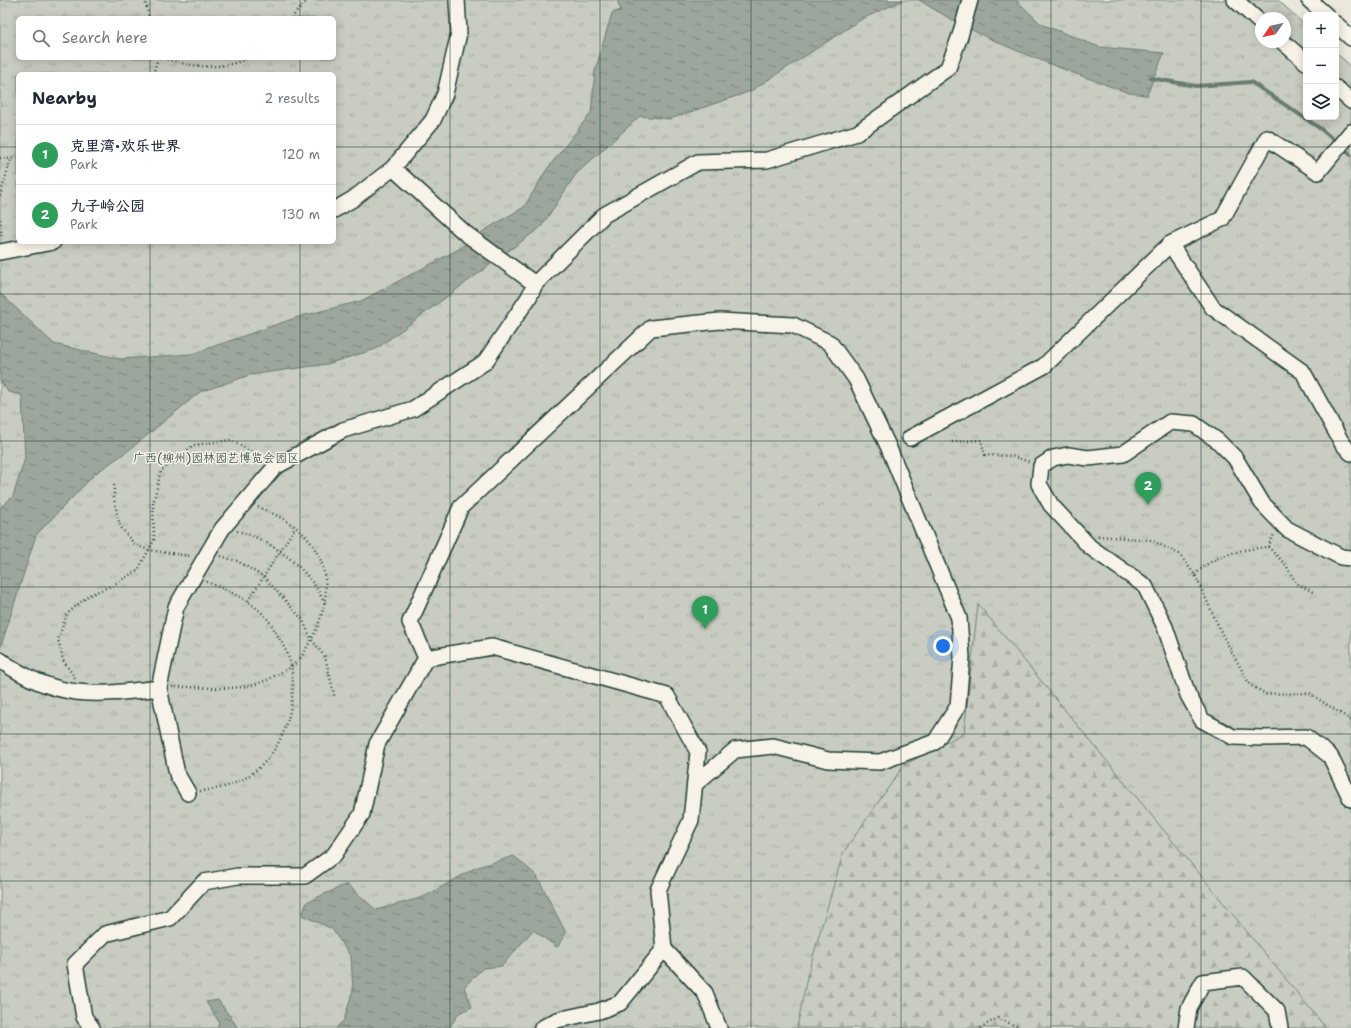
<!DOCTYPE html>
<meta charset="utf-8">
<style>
:root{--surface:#fff;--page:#f6f6f7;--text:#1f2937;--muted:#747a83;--line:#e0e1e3;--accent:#ea580c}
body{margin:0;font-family:"Shantell Sans","LXGW WenKai TC",sans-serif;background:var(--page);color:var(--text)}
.controls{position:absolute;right:12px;top:12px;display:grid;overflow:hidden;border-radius:6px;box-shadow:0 2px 10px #0003}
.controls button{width:36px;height:36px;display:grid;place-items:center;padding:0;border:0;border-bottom:1px solid var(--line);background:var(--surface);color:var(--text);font:20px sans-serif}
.compass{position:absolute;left:1255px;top:12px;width:36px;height:36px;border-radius:50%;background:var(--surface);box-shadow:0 2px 10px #0003;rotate:236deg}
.you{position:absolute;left:943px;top:646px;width:14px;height:14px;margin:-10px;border:3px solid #fff;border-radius:50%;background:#1a73e8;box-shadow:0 0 0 6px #1a73e833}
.badge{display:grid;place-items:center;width:26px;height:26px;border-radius:50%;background:var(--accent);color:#fff;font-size:13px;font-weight:700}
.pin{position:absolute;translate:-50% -33px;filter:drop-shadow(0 1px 2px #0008)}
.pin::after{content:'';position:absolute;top:21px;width:14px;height:12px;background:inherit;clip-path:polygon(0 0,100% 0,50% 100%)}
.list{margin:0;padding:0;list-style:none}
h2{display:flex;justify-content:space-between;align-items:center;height:52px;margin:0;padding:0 16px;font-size:17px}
h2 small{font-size:13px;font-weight:400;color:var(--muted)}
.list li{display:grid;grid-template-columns:26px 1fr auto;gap:12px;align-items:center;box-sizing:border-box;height:60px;padding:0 16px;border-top:1px solid var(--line)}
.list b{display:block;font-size:15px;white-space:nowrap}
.list p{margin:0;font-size:13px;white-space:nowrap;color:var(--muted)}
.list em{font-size:13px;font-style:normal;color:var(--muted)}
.icon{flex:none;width:22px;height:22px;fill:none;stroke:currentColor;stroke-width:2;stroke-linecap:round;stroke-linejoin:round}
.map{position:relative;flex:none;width:1351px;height:1028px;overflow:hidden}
.search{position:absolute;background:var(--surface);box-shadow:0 2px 10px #0003;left:16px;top:16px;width:320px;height:44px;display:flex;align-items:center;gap:10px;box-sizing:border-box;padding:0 14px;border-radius:6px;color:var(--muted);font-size:15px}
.panel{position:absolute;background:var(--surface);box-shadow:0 2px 10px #0003;left:16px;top:72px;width:320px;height:172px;border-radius:6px}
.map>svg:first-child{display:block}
.grass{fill:url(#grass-tufts);stroke:#74847a;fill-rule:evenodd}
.forest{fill:url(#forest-firs);stroke:#74847a}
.water{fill:url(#water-ripples);stroke:#6a7c72}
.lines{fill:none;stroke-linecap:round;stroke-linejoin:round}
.stream{stroke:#6a7c72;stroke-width:4}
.minor-casing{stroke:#1f3d34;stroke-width:18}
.path{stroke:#1f3d34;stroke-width:2.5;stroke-dasharray:1 3;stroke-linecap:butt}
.minor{stroke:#f7f3e8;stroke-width:15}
.grid{fill:none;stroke:#1f3d34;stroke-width:1;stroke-opacity:0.55}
.labels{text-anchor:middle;stroke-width:3;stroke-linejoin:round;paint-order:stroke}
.park-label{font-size:12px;fill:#415a50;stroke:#f7f3e8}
</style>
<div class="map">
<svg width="1351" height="1028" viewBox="0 0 1351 1028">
<defs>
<pattern id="grass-tufts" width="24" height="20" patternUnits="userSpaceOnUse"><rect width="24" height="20" fill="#c8ccc1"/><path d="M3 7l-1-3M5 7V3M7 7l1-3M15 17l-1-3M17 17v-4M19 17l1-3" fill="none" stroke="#abb0a6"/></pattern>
<pattern id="forest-firs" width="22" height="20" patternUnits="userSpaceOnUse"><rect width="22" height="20" fill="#c8ccc1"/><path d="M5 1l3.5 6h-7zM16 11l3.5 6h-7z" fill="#abb0a6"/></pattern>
<pattern id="water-ripples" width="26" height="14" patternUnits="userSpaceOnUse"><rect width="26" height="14" fill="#9ca69c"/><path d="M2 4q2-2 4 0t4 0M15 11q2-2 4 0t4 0" fill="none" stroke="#7f8880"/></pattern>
</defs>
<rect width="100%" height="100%" fill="#eae8dd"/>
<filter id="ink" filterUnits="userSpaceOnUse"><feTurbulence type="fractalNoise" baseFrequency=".025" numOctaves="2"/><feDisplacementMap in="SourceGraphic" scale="8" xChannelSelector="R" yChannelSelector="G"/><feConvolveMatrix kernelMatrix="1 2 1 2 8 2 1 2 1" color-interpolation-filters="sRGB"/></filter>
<g filter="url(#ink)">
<path class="grass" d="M0,0H1278L1306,26V117H1336V53L1351,66V1028H0ZM18,18H334V58H18ZM1261,18H1285V42H1261ZM18,74H334V242H18Z"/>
<path class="forest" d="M978,604L1326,1028H797L807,977L843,853L904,765L964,733Z"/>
<path class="water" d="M617,0H904L862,19L751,91L670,119L640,116L576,174L541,227L376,349L327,364L250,375L200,392L129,450L96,473L36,535L0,649V508L13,496L25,458L22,395L8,392L0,380V293L54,344L120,359L192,354L298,317L361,301L459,249L485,230L524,207L547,169L591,113L595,71L612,13L621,10Z
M919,0H1016L1041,24L1099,47L1164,53L1147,95L1129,93C1057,67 984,42 919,0Z
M514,856L537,876L566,933L557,947L533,930L502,966L483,968L464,987L472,1007L459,1013L449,1028H336L344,1020L353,990L351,957L332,929L302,915L307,902L347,884L376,910L424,897L475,868Z
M218,1000L238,1028H217L219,1022L206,1002Z"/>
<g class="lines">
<path class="stream" d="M1150,78L1196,86L1251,82L1321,129L1351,155"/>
<g class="minor-casing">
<path id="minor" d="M1235,0L1261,23
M1309,0L1326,15
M1336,24L1351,38
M1283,42L1306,62
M1336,88L1351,101
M393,168L465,233L535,284
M334,210L353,199L393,168L433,120L445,94L459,33L457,0
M1170,244L1213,308L1303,372L1342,443L1351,453
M0,252L53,242
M910,438L1044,366L1170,244L1222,219L1267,138L1318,172L1351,132
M1351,558L1341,557L1287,529L1262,503L1235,458L1218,441L1194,424L1170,422L1123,454L1088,458L1068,455L1053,458L1041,466L1039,484L1051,505L1090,547L1145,586L1165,627L1188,695L1202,720L1233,737L1263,738L1306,737L1330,756L1351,799
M426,658L410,622L461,507L651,328L720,321L793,325L830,343L856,379L888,446L959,618L962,657L958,706L935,742L880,762L828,760L773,746L735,750L695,784
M0,660C56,700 94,696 159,688
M188,793L177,774L159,688L176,607L222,529L275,467L343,430L413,409L485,362L529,297L535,284L604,215L698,162L767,160L857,133L948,68L960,36L970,0
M92,1028L84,1017L75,964L105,934L170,918L204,882L238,876H305L334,855L362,814L377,744L426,658L492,647L667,696L698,752L691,820L658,890L664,949L705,993L719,1028
M542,1028L557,1020L599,1011L620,1003L664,949
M1186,1028L1189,1008L1203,982L1243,977L1277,1011L1280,1028"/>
</g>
<path class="path" d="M143,0L146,4L149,18
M291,18L308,0
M163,58C191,67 220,71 248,58
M153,74L158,58
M0,158L11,159L18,156
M0,196L11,159
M0,219L2,239
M952,442L981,440L985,455L1011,456L1030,462
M114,485V500L120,526L135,545L149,550L190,556
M237,531C264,537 293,558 310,579C316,587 320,595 325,603
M1098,536L1151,540L1179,554L1195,575L1223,636L1250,685L1266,694L1309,693L1351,720
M1268,547L1274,534
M221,556L237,561L264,577L302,619L312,640L325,657L335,698
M1195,575C1212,555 1243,549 1268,547L1286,565L1296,583L1313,592
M248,601L295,528
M75,678L63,660L58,639L67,614L89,595L113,585L138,570L154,540L153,504L161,471L194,445L231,440L265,460
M172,687C205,686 241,694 271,678C280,673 292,667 299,660C302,656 305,651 307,647C325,618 334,580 315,549C303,528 280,516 258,507
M200,791C221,789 237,785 254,772C284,749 298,703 291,666C289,655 282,643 276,633C273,627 269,620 265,616C245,596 229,592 205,581
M980,1028L998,1018L1020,1028"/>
<use href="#minor" class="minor"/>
</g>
</g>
<path class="grid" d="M150,0V18M300,0V18M450,0V1028M600,0V1028M751,0V1028M901,0V1028M1051,0V1028M1201,0V1028M150,58V74M300,58V74M0,147H18M334,147H1351M150,242V1028M300,242V1028M0,294H1351M0,441H1351M0,587H1351M0,734H1351M0,881H1351"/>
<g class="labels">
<g class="park-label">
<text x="216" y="462">广西(柳州)园林园艺博览会园区</text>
</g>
</g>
</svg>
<div class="controls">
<button>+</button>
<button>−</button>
<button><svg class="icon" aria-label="layers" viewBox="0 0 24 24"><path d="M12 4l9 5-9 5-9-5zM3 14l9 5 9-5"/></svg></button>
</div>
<svg class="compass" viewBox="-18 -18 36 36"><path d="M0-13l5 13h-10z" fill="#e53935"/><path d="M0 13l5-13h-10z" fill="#747a83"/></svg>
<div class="you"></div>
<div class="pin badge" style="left:705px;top:629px;background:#2e9e5b">1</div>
<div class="pin badge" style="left:1148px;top:505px;background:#2e9e5b">2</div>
<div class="search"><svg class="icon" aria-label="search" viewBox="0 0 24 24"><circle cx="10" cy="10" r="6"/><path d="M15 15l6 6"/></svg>Search here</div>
<section class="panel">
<h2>Nearby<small>2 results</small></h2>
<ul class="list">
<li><span class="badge" style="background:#2e9e5b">1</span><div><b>克里湾·欢乐世界</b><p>Park</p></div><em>120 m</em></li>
<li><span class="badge" style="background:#2e9e5b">2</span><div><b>九子岭公园</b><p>Park</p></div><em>130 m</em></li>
</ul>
</section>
</div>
